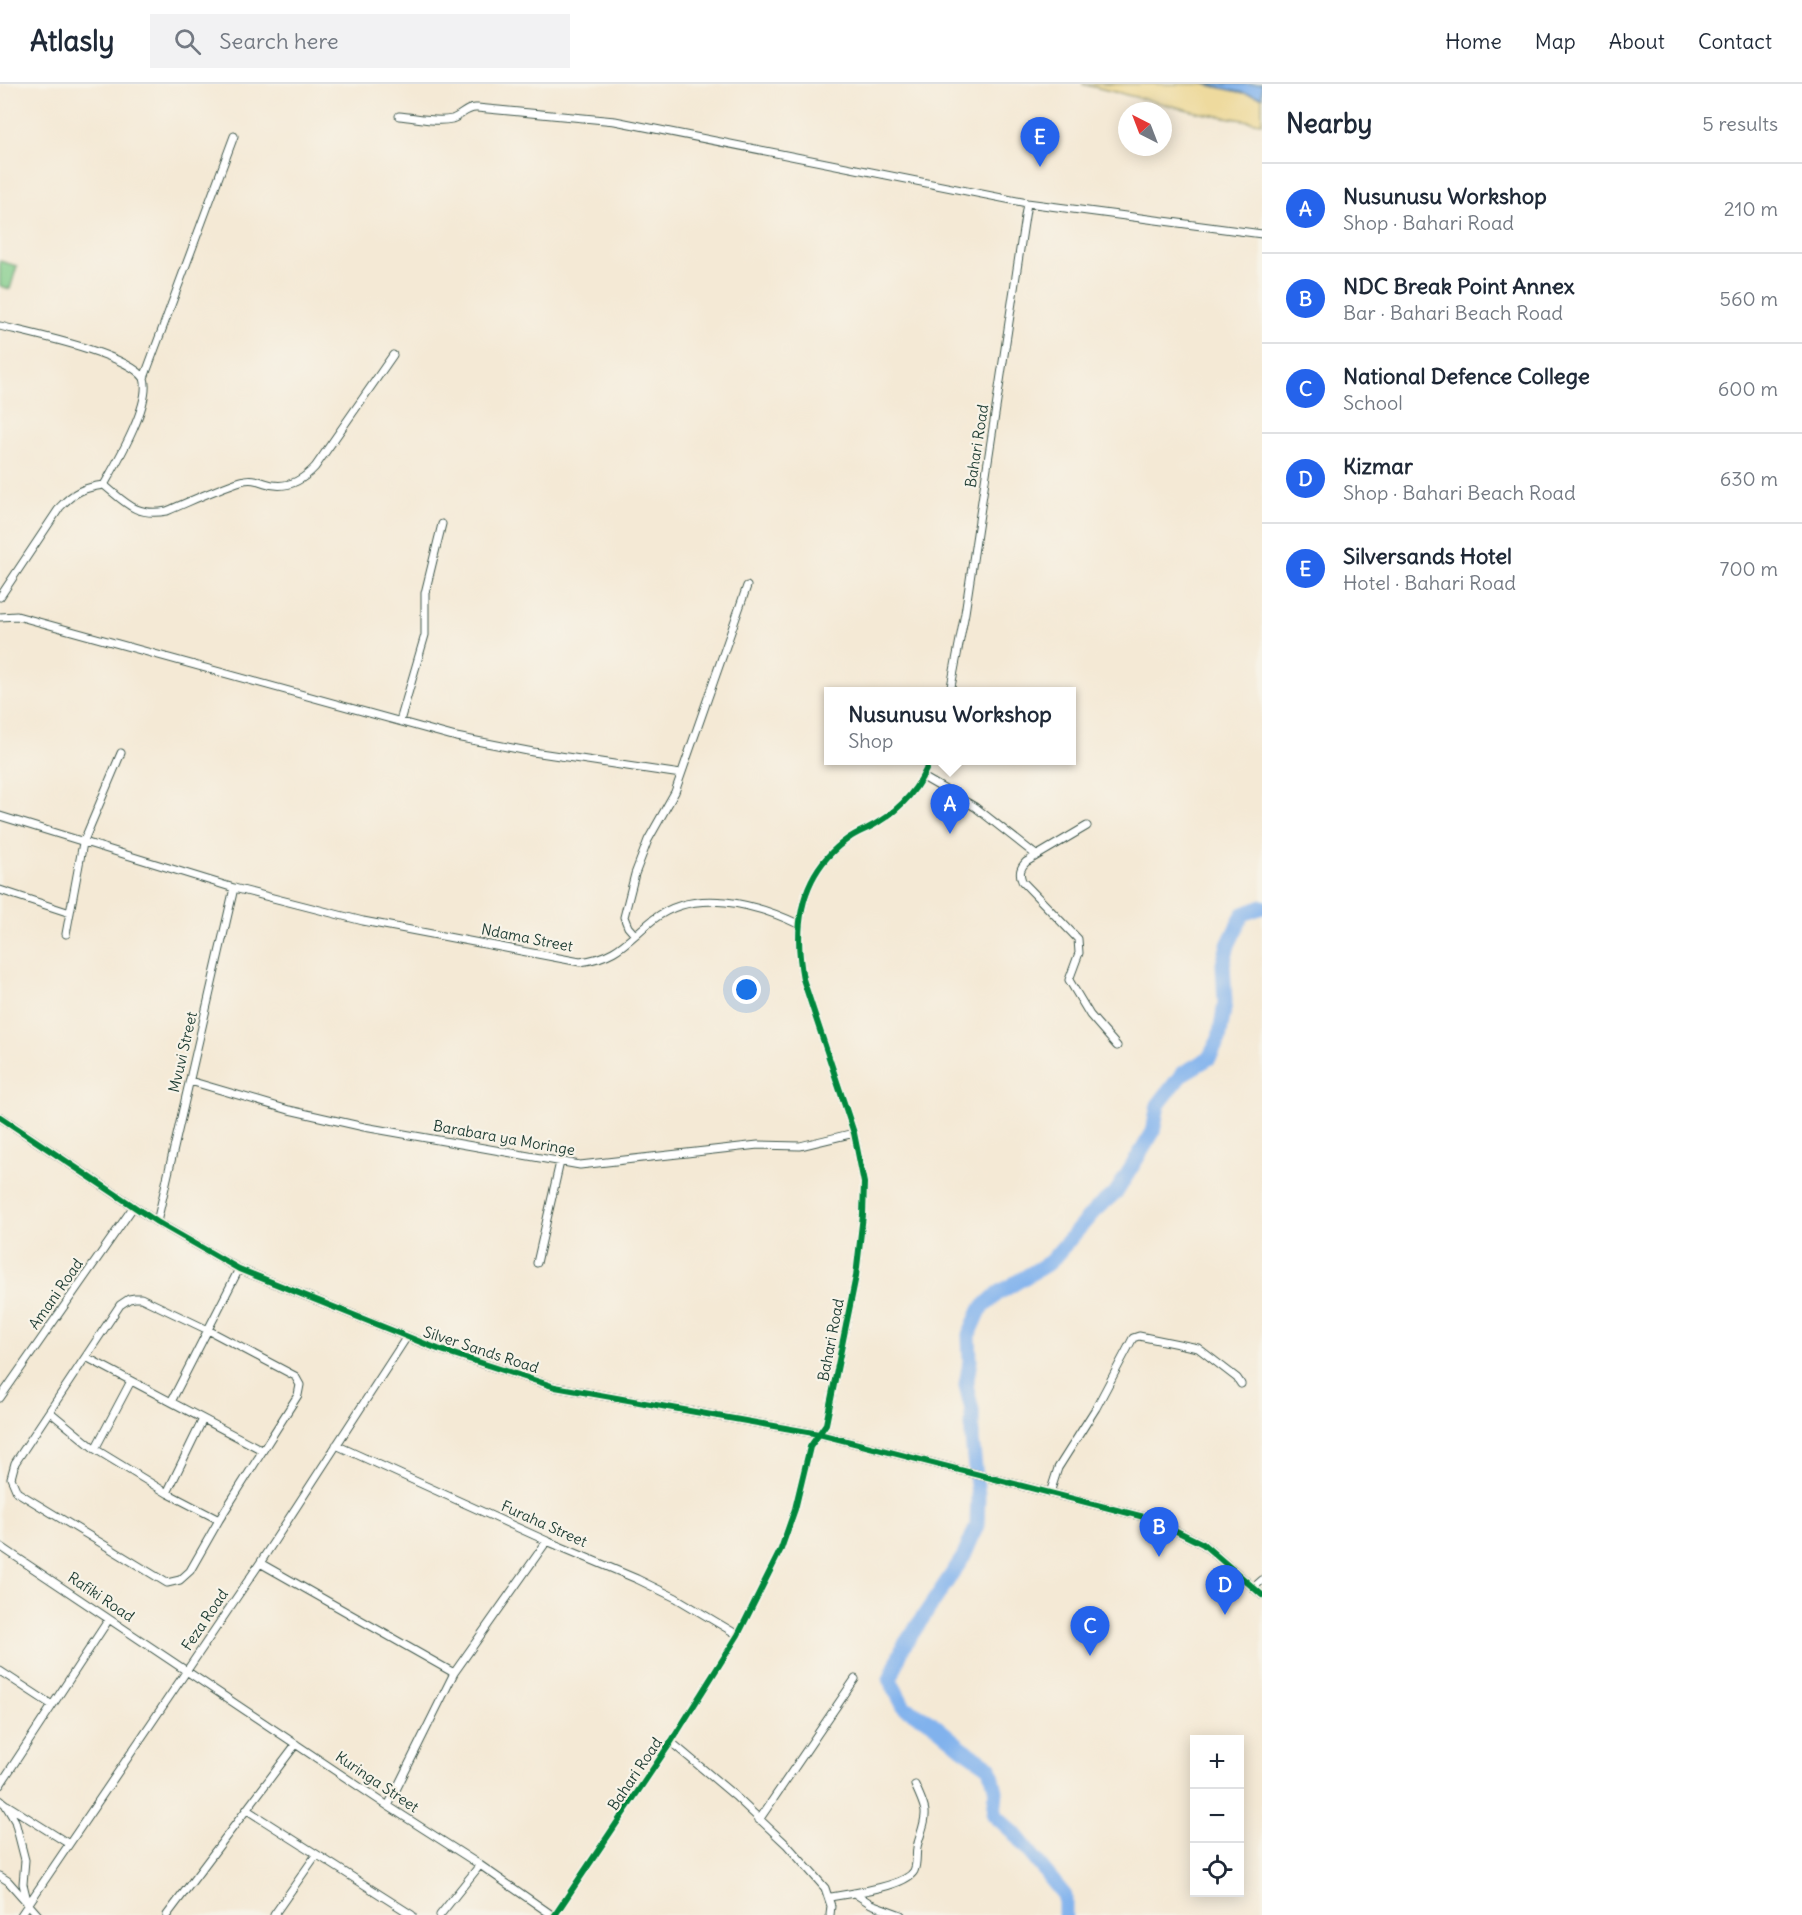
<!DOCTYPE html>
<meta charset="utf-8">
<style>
:root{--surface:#fff;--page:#f2f2f3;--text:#1f2937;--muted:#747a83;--line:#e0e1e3;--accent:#2563eb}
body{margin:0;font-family:Delius,sans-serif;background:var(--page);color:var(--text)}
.controls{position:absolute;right:18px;bottom:18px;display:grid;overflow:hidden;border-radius:0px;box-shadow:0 3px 15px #0003}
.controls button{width:54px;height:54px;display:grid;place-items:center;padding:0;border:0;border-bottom:2px solid var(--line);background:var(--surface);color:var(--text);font:30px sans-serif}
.compass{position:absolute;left:1118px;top:18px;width:54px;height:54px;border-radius:50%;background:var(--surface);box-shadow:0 3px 15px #0003;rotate:318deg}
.you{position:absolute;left:747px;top:906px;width:21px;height:21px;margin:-15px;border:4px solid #fff;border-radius:50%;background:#1a73e8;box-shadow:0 0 0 9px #1a73e833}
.badge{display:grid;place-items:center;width:39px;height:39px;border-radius:50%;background:var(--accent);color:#fff;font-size:20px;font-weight:700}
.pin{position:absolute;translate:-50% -50px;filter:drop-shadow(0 2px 3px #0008)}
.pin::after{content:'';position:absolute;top:32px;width:21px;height:18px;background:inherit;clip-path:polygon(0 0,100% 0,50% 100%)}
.popup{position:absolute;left:824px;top:603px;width:252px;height:78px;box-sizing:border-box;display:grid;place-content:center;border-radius:0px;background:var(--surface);filter:drop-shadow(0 2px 4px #0005);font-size:20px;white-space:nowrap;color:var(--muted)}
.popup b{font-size:22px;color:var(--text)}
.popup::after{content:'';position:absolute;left:50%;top:100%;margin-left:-12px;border:12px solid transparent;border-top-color:var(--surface)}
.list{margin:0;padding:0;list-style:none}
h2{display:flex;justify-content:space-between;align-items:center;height:78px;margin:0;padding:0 24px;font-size:26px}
h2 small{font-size:20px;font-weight:400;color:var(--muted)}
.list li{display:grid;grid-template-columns:39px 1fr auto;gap:18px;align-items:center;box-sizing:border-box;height:90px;padding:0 24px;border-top:2px solid var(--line)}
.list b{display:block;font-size:22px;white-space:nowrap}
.list p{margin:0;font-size:20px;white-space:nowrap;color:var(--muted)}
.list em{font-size:20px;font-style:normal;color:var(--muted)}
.icon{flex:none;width:33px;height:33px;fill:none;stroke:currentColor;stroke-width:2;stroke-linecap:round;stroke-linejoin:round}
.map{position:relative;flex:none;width:1262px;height:1831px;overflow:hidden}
header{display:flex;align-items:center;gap:36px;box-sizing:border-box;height:84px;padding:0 30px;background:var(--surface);border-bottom:2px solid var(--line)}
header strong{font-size:28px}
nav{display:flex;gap:33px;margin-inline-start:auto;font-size:21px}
.search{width:420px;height:54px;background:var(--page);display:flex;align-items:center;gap:15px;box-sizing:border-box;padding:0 21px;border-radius:0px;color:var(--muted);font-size:22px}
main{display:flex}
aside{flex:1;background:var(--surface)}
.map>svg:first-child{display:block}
.green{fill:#81cc8a;stroke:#50845f;stroke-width:1.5}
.sand{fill:#eeda9e;stroke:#868c69;stroke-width:1.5}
.water{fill:#81b2ed;stroke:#507890;stroke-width:1.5}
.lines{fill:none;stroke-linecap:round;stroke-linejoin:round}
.river{stroke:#81b2ed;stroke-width:15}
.minor-casing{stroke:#3f574c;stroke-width:9}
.tertiary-casing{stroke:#3f574c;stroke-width:10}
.minor{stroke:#fff;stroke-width:7}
.tertiary{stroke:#fff;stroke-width:8}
.cycleway-casing{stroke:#f7f3e8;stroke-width:10}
.cycleway{stroke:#00873e;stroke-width:6}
.labels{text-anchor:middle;stroke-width:4.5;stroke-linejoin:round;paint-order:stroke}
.street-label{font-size:15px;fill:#1f3d34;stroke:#f7f3e8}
</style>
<header>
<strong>Atlasly</strong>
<div class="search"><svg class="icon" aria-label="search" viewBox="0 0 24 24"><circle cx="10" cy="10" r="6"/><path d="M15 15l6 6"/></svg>Search here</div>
<nav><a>Home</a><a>Map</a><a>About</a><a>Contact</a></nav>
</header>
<main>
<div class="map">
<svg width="1262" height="1831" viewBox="0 0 1262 1831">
<rect width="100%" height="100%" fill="#f7f3e8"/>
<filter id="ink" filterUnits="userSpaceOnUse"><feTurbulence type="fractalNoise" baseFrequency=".0167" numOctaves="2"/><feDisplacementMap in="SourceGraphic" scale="12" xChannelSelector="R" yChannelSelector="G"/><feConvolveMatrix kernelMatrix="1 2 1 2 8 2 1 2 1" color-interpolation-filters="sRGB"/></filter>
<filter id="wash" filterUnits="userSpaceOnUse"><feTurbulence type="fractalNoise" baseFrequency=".008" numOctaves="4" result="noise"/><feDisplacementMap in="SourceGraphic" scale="24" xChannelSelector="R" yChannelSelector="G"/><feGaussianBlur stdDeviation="1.35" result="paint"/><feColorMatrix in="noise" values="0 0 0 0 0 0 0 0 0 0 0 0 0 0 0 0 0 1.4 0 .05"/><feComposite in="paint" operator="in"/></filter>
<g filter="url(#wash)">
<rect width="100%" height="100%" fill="#f4e9d5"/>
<path class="green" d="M0,177L17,182L10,205L0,202Z"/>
<path class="sand" d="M1082,0H1204L1262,13V39L1201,29Z"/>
<path class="water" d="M1204,0H1262V13Z"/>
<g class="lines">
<path class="river" d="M1065,1831V1812L1014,1749L994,1731L996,1707L990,1683L961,1663L931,1638L904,1623L890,1596L903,1563L964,1472L977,1441L978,1411L972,1356V1326L966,1301L970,1277L969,1251L980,1226L997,1210L1050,1178L1095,1126L1117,1107L1153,1048L1158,1021L1182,990L1209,974L1219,955L1225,919L1223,880L1228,861L1243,830L1262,823"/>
</g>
</g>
<g filter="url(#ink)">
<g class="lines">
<g class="minor-casing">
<path id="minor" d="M399,32C415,33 436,39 452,35C462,32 466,23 477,24L615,37L1027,119L1262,150
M0,242C32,250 126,269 144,294
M104,401C117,378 152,319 144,294L234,52
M0,513L60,423C74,408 85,403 104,401C126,419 136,433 167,427C191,417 216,405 241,397C250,394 257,396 265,399C285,406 301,398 315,383L393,271
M0,533L17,532L456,653L533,668L681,690
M950,608L965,529L1027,119
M400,637L425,551V509L442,440
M923,693L975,723L1036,771
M0,732L234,804L363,837L580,878C618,873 626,857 654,835C695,803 756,820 798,840
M1087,742L1026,778C1020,784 1019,789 1022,797L1078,855L1079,869L1069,896L1090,931L1117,962
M0,806L70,829
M66,850L83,759L121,669
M635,851L628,843L624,833L635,790L648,756L675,708L747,502
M190,997L289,1026L364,1043L580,1081L758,1061L800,1062L854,1049
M157,1138L234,804
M537,1179L560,1078
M135,1214H141L208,1246L295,1292L300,1301L298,1311L219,1436L190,1487L180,1496L167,1499L17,1408L11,1394L15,1379L120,1221L129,1215Z
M86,1273L262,1366
M0,1314L134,1122
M171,1318L239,1185
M50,1328L95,1365L167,1409L219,1436
M336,1361L547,1457L637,1495L676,1514L738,1551
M95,1365L131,1297
M167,1409L203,1335
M1050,1409L1058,1384L1096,1324L1133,1254L1139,1252L1198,1264L1237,1294L1241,1300
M0,1462L388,1722L480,1781L552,1831
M260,1479L454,1589
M1253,1504L1262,1496
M0,1587L52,1621
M671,1658L735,1712L787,1761L825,1804L831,1822L830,1831
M0,1701L109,1535
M0,1716L5,1720L15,1737L25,1776L23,1800L28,1820
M7,1721L69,1760
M388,1722L454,1589L547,1457
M247,1726L412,1831
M759,1736L855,1595
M0,1792L8,1797L38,1831
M854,1809L871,1820L901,1831
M830,1813C848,1810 905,1803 914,1787C918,1778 915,1768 918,1759C927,1729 929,1731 915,1701
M21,1831L260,1479L406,1254
M167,1831L296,1660
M274,1831L316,1771
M440,1831L480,1781
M555,1831L671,1658L738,1551L781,1465L795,1425L810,1363L826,1340L856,1192L863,1131L864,1099L854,1049L803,895C793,841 800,788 849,754C857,748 868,745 877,739C902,724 920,703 930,676"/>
</g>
<g class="tertiary-casing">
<path id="tertiary" d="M0,1033L157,1138L239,1185L438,1265L555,1303L819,1350L1152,1435L1203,1460L1262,1511"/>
</g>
<use href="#minor" class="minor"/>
<use href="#tertiary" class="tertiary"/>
<g class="cycleway-casing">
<path id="cycleway" d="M0,1033L157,1138L239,1185L438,1265L555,1303L819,1350L1152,1435L1203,1460L1262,1511
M555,1831L671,1658L738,1551L781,1465L795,1425L810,1363L826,1340L856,1192L863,1131L864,1099L854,1049L803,895C793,841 800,788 849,754C857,748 868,745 877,739C902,724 920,703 930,676"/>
</g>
<use href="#cycleway" class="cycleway"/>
</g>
</g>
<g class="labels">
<g class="street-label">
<text transform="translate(977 362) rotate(-81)" y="5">Bahari Road</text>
<text transform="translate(527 854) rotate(11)" y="5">Ndama Street</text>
<text transform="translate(183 968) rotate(-77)" y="5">Mvuvi Street</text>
<text transform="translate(504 1054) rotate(10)" y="5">Barabara ya Moringe</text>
<text transform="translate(56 1210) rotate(-55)" y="5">Amani Road</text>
<text transform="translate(831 1256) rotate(-79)" y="5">Bahari Road</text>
<text transform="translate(481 1266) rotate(18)" y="5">Silver Sands Road</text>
<text transform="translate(544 1440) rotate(24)" y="5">Furaha Street</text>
<text transform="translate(101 1513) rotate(34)" y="5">Rafiki Road</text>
<text transform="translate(205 1536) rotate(-56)" y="5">Feza Road</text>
<text transform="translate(635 1690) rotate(-56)" y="5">Bahari Road</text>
<text transform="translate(377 1698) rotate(34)" y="5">Kuringa Street</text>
</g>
</g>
</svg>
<div class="controls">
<button>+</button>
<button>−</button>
<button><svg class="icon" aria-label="locate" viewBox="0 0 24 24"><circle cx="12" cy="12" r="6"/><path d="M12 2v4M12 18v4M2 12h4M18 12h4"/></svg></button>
</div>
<svg class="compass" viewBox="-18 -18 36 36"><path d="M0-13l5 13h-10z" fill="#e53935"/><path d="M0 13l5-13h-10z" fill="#747a83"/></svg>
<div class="you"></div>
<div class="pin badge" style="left:950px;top:750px">A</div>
<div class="popup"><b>Nusunusu Workshop</b>Shop</div>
<div class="pin badge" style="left:1159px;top:1473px">B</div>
<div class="pin badge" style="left:1090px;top:1572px">C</div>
<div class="pin badge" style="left:1225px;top:1531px">D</div>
<div class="pin badge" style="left:1040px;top:83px">E</div>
</div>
<aside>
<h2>Nearby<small>5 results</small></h2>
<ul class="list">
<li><span class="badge">A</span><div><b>Nusunusu Workshop</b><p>Shop · Bahari Road</p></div><em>210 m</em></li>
<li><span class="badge">B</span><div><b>NDC Break Point Annex</b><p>Bar · Bahari Beach Road</p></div><em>560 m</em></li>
<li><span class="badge">C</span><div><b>National Defence College</b><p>School</p></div><em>600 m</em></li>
<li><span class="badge">D</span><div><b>Kizmar</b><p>Shop · Bahari Beach Road</p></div><em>630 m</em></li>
<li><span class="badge">E</span><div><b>Silversands Hotel</b><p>Hotel · Bahari Road</p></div><em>700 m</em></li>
</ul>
</aside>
</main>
